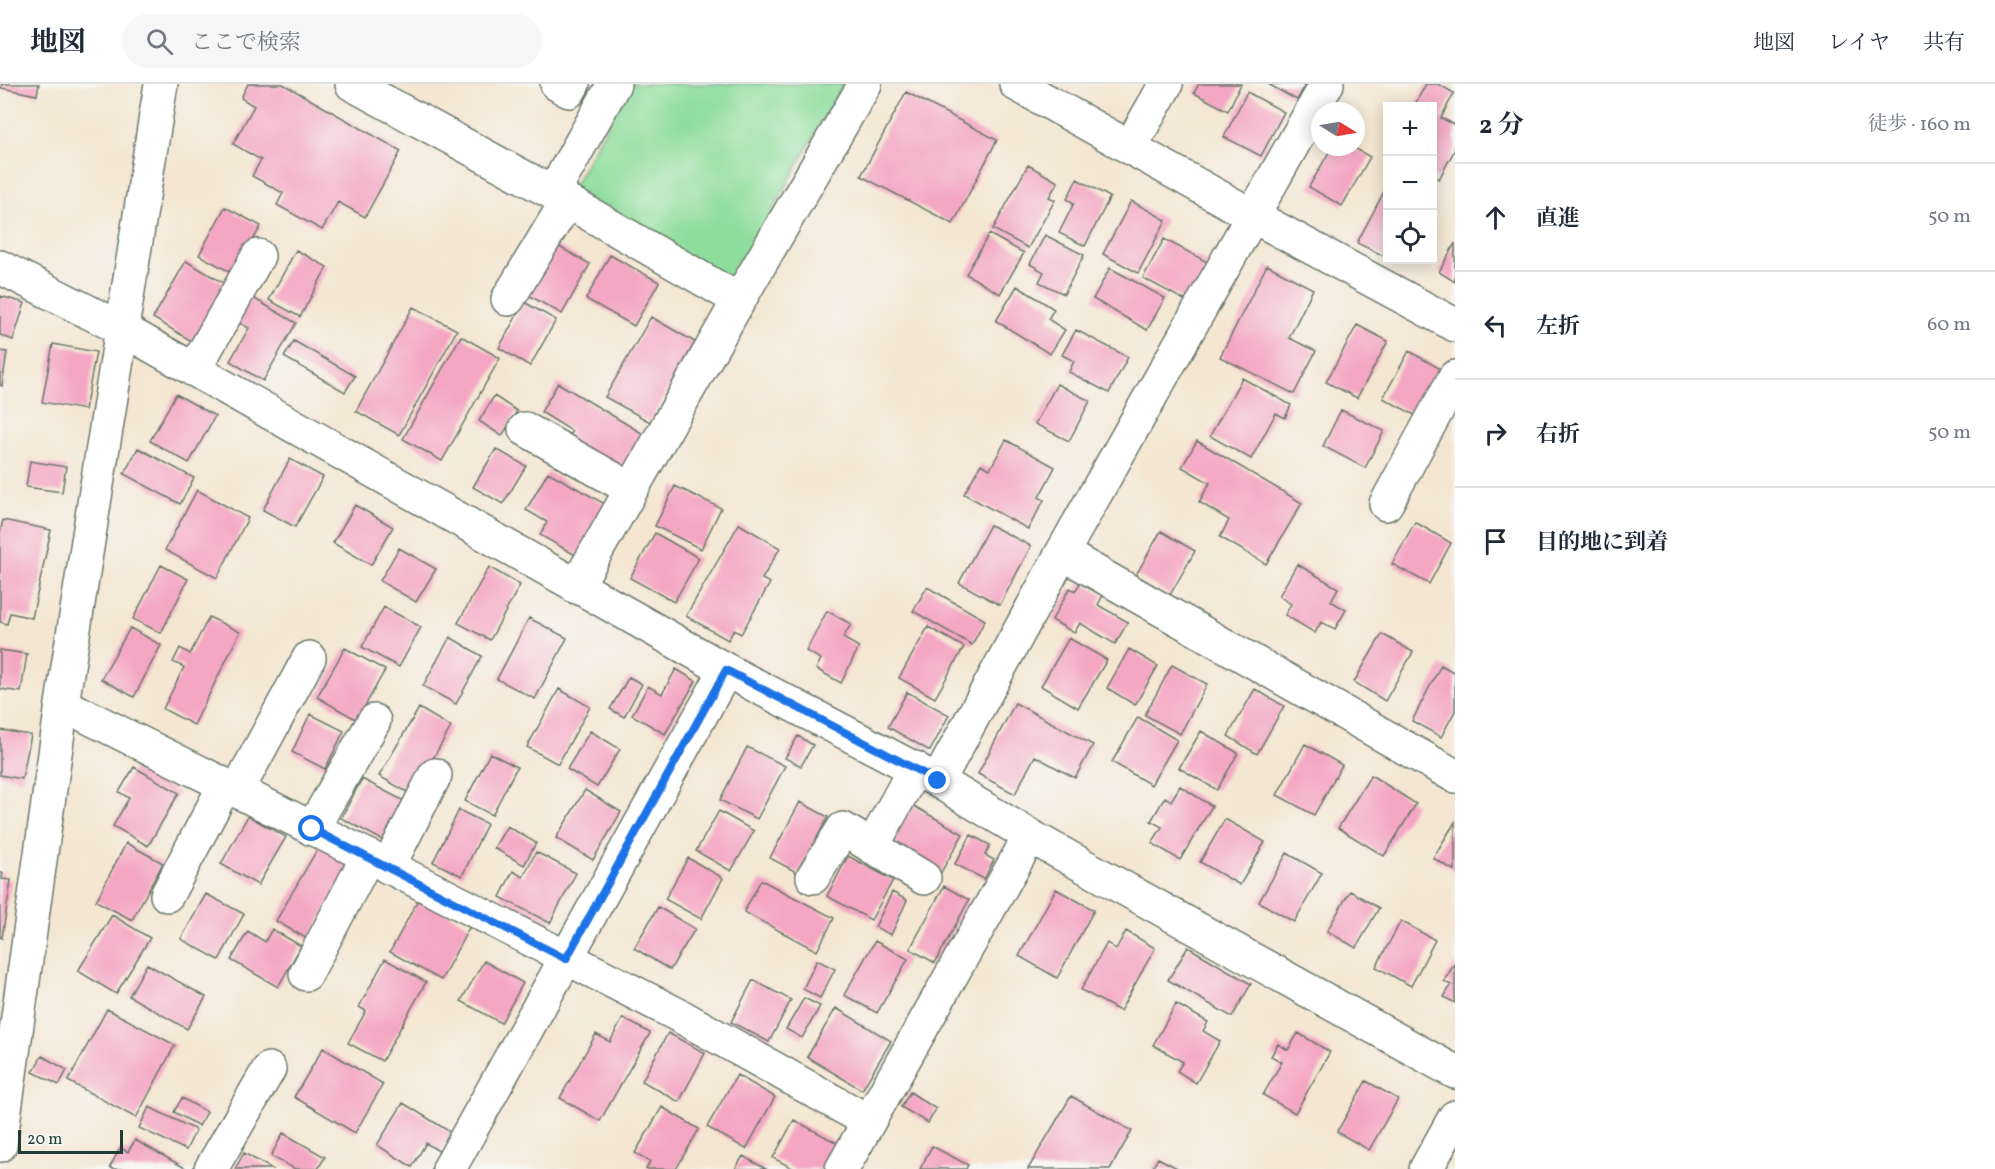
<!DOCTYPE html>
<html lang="ja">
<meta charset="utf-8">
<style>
:root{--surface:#fff;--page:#f6f6f7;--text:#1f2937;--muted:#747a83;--line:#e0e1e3}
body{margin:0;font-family:Vollkorn,"Noto Serif JP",serif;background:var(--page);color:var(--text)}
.controls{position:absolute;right:18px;top:18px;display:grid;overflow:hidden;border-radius:0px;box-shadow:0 3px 15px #0003}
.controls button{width:54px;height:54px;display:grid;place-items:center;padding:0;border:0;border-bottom:2px solid var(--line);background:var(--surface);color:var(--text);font:30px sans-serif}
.compass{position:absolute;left:1311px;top:18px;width:54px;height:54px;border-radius:50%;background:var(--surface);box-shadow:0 3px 15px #0003;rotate:101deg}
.scale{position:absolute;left:18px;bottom:15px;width:105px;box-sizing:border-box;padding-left:6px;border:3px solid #1f3d34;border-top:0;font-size:16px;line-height:21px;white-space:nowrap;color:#1f3d34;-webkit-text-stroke:4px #f6f6f2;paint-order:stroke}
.stop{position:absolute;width:18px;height:18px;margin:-14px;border:4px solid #1a73e8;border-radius:50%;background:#fff}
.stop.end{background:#1a73e8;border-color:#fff;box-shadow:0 2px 6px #0008}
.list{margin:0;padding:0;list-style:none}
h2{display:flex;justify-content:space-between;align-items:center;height:78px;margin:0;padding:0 24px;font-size:26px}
h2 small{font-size:20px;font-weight:400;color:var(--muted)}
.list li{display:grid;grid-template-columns:39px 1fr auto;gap:18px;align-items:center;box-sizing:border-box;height:108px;padding:0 24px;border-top:2px solid var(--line)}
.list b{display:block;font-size:22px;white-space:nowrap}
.list em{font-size:20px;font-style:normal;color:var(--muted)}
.icon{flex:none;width:33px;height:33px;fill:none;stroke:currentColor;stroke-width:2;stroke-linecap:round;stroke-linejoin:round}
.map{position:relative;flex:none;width:1455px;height:1085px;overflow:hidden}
header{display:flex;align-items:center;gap:36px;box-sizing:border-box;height:84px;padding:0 30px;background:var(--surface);border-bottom:2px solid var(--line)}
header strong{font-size:28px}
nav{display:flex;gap:33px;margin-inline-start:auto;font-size:21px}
.search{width:420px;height:54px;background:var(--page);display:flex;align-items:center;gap:15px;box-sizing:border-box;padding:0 21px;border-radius:33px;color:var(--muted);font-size:22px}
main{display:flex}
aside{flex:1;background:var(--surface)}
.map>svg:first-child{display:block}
.green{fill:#8ddd9c;stroke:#568d68;stroke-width:1.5}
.building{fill:#f4a6c3}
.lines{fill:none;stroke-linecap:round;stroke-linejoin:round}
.minor-casing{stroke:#6a786b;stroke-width:36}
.minor{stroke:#fff;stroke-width:33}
.route{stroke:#1a73e8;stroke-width:8}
</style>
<header>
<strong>地図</strong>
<div class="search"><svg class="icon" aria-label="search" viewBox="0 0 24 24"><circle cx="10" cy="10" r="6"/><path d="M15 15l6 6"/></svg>ここで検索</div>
<nav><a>地図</a><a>レイヤ</a><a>共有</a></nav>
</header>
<main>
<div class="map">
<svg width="1455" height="1085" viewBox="0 0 1455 1085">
<rect width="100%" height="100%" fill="#f6f6f2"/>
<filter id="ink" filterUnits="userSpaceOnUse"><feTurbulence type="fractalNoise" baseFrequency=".0167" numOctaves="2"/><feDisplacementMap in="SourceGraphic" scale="12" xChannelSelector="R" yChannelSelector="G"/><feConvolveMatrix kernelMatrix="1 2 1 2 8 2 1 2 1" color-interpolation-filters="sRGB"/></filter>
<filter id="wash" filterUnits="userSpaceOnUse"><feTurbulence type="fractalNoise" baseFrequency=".008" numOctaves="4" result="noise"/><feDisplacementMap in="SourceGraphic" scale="24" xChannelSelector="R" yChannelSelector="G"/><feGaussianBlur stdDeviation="1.35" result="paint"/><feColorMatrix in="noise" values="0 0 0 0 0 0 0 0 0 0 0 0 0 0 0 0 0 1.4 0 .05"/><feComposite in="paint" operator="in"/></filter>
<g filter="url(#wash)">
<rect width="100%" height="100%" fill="#f4e6d2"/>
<path class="green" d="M631,0H843L732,199L571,106Z"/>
<g id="blocks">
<path class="building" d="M2,0H39L37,11L1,4Z
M248,0H283L401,67L365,133L338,118L322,146L277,121L283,109L252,92L261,76L233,60L254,22L241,14Z
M1199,0H1241L1228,27L1194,9Z
M1268,0H1306L1297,16Z
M1426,0H1438L1454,9L1441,34L1455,41V65L1439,95L1432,92V22H1414Z
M906,8L997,56L953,140L861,92Z
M1247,8L1284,28L1261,72L1224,53Z
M1332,63H1353L1370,73L1342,122L1309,103Z
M1028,81L1058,98L1049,113L1055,116L1028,164L993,145Z
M1077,95L1110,113L1085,162L1059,149L1074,119L1067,115Z
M1388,100V174L1357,159Z
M1131,117L1166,136L1138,189L1103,170Z
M225,123L261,142L234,190L199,171Z
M989,150L1024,169L1000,210L966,190Z
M1045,151L1084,171L1064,210L1039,198L1044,188L1030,180Z
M1164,155L1209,179L1188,218L1143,194Z
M1455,159V198L1439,188Z
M556,161L590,180L562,230L528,211Z
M296,166L327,183L300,233L269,216Z
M610,171L659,198L634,242L586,215Z
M186,177L227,201L193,258L153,234Z
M1267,181L1313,205L1289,254L1316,267L1294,310L1220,273Z
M1110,184L1165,214L1147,246L1093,215Z
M1017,202L1054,225L1048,235L1065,246L1050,270L996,237Z
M248,211L296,239L263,297L230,277L249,244L234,236Z
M0,212L25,219L13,256L0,251Z
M524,218L556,236L530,282L499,264Z
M413,223L457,246L399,351L356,327Z
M651,233L695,258L650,338L605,313Z
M1357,241L1388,257L1357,314L1326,298Z
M1076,246L1128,273L1109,309L1069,288L1074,277L1062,271Z
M461,252L500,274L442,377L403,355Z
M294,257L355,292L345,308L284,273Z
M53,260L96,268L85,326L42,318Z
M0,267L7,268L2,302L0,301Z
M1409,267L1446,288L1420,334L1383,314Z
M1242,294L1291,321L1285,334L1276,329L1251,375L1210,352Z
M558,299L645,351L621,392L565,359L572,347L541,328Z
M1057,300L1090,317L1069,357L1035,340Z
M176,310L215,332L189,379L150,357Z
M494,312L517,327L502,352L479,337Z
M1341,326L1384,347L1365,384L1323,362Z
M1006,356L1055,383L1039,413L1044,416L1028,445L964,410L981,380L990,385Z
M1197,357L1302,419L1266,480L1220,453L1229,436L1199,418L1210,399L1182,383Z
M138,364L194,394L180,420L124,390Z
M496,365L526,382L503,420L473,403Z
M290,375L323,393L295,443L263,426Z
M30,377L66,383L62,408L26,403Z
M548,388L605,420L577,472L540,451L547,438L526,426Z
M675,402L721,424L701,465L655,442Z
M197,406L248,434L217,494L165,466Z
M355,421L393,443L371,481L333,459Z
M3,436L51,446L32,534L10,529L7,540L0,538V449Z
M1415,438L1451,459L1429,500L1392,480Z
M739,440L780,464L762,495L770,499L741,550L734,546L728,556L686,532Z
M990,441L1031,462L1000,521L959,499Z
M1161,447L1195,467L1170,511L1136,491Z
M655,449L699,474L674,518L630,494Z
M399,464L436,485L416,518L380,497Z
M1297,480L1338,504L1331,517L1346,526L1335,545L1321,538L1315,549L1285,531L1291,520L1279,512Z
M161,481L188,495L161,549L133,535Z
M489,483L520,501L490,556L458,539Z
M1081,498L1103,511L1098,521L1128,538L1115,560L1080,539L1074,549L1052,536L1070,504L1075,507Z
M927,503L985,536L972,561L913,527Z
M384,523L421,543L399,583L362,563Z
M827,527L851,540L843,554L859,563L841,599L816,585L821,575L806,567Z
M209,533L240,548L194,641L163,625L184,583L173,578L180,564L190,570Z
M529,534L567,554L535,615L497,595Z
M928,543L964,563L935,614L899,594Z
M130,544L161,561L134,613L101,595Z
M1382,550L1413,568L1385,617L1354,598Z
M450,553L482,572L456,620L423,602Z
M1069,554L1107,576L1078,624L1041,602Z
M345,564L385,586L357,636L317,613Z
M1129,565L1158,582L1135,621L1107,604Z
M0,566L27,570L21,608L0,605Z
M1172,581L1207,600L1180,650L1145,631Z
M1441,581L1455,589V627L1441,653L1412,637Z
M676,585L696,597L665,650L632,631L648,602L662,610Z
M629,593L642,600L624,633L610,625Z
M559,605L590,623L558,680L527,663Z
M1255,605L1284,622L1257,670L1228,652Z
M907,608L949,631L930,667L888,643Z
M1015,619L1093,661L1075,694L1035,672L1015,710L978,690Z
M419,624L451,643L412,711L379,692Z
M310,630L344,647L325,685L292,668Z
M1138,633L1177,656L1151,701L1112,678Z
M0,646L31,651L22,695L0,691Z
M590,647L620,665L597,703L567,685Z
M1201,647L1238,669L1217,706L1179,684Z
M798,652L813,661L801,682L785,674Z
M1305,660L1342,681L1314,731L1277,711Z
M747,663L785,682L757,735L720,716Z
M490,669L517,683L492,731L465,717Z
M134,683L179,709L148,762L113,742L129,714L119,708Z
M1371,691L1416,720L1384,772L1338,744Z
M362,695L408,719L388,759L341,734Z
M1180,702L1212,722L1180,776L1152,759L1162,743L1151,737L1165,713L1171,717Z
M585,706L621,728L593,776L556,754Z
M800,718L828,733L798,789L770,774Z
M912,721L963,750L940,790L889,762Z
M459,726L487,740L462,792L433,778Z
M719,727L754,747L731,787L696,767Z
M248,732L286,753L258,801L221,780Z
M1225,735L1265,758L1240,801L1200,778Z
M1455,738V787L1433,774Z
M507,742L536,759L524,781L494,764Z
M971,751L990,761L985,771L994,776L984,795L955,780Z
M126,759L163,779L132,836L96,817Z
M321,759L353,778L309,856L276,837Z
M536,768L576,789L550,839L500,813L513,787L523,793Z
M1287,769L1322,789L1294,838L1259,818Z
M848,772L893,796L871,836L827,812Z
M688,774L723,794L701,835L665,815Z
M0,789H3L2,795L11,796L2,854L0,853Z
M761,796L834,834L817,867L744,828Z
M944,802L969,816L935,879L910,865Z
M1056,805L1094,826L1057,894L1019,872Z
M1350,807L1379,824L1356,864L1327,847Z
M892,808L907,816L891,851L875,843Z
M206,810L244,830L219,876L181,855Z
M419,814L470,842L441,896L390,868Z
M658,823L695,845L670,886L634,864Z
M112,831L150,854L116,910L78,887Z
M1401,837L1435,856L1411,902L1376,883Z
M272,845L301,862L278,903L231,876L248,847L265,858Z
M1126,847L1155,864L1120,927L1081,906L1107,859L1116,865Z
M875,857L908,875L877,929L844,911Z
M1188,863L1251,900L1232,933L1168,896Z
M385,875L426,898L382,977L348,959L366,927L359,923Z
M817,876L835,885L820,914L803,905Z
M484,877L523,899L501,939L461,917Z
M1455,879V919L1444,913L1451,901L1444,897Z
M147,880L206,913L187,945L129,912Z
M753,896L791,916L769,958L731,938Z
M804,914L820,922L802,954L786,945Z
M1176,920L1208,938L1203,947L1220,957L1196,999L1177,987L1183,978L1153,961Z
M836,924L891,957L862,1006L807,973Z
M107,925L175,961L136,1034L68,997Z
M623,934L650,949L600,1037L560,1014L596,950L610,958Z
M668,949L705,969L679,1018L642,997Z
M1298,949L1330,968L1295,1029L1263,1011L1282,978L1271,972L1278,960L1288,966Z
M323,964L383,1000L355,1049L294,1013Z
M42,972L67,986L59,1001L33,988Z
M737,991L775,1013L746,1065L707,1043Z
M1366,997L1398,1015L1369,1066L1337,1048Z
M910,1008L936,1025L928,1039L901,1023Z
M1071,1012L1132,1047L1110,1085H1028Z
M182,1014L207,1028L199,1042L174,1028Z
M403,1019L452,1049L440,1068L426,1059L412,1083L377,1061Z
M149,1023L196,1046L186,1066L139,1044Z
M662,1023L699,1045L676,1085H646L650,1077L635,1069Z
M794,1036L839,1060L826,1085H794L773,1074Z
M283,1049L325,1073L318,1085H295L271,1072Z
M135,1056L187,1085H113L110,1083L120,1064L128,1068Z
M932,1062L968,1081L966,1085H920Z
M244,1069L272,1085H235Z
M743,1072L766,1085H735Z
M1158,1074L1179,1085H1152Z"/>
</g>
</g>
<g filter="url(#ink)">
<use href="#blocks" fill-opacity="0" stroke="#6a786b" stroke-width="1.5"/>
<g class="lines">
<g class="minor-casing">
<path id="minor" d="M352,0L553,109L739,216
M557,0L569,7L573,0
M1016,0L1253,132L1455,241
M1130,63L1166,0
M553,109L614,0
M0,183L122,245L726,586L938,697L1030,752L1455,988
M508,215L567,117
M194,286L258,172
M525,345L631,405
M1386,420L1455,293
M1062,469L1455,692
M576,503L739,216L865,0
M62,620L368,772L682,933L868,1037
M938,697L1062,469L1327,0
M237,707L309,574
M312,745L374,637
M872,763L915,684
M388,783L435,691
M813,793L843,745L924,794
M167,811L225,701
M306,890L368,772
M0,1061L62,620L161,0
M211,1085L269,985
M449,1085L726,586
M842,1085L1030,752
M1426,1085L1455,1033"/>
</g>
<use href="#minor" class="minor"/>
</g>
</g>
<g class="lines" filter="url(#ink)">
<path class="route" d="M312,745L566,875L726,586L938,697"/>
</g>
</svg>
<div class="controls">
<button>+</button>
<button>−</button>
<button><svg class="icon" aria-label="locate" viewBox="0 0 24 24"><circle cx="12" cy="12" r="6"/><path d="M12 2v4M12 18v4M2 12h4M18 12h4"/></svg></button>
</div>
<svg class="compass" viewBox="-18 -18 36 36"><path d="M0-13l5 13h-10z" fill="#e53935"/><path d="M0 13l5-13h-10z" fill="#747a83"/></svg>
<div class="scale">20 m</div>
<div class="stop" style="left:312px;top:745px"></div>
<div class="stop end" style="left:938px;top:697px"></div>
</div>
<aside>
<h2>2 分<small>徒歩 · 160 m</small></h2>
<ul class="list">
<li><svg class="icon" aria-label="ahead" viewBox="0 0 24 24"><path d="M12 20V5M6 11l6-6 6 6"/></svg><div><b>直進</b></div><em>50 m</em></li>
<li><svg class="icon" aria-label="left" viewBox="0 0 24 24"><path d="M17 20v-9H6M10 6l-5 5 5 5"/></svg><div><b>左折</b></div><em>60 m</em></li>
<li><svg class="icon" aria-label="right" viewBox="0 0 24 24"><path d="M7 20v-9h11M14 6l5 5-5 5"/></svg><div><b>右折</b></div><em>50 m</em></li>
<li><svg class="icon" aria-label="arrive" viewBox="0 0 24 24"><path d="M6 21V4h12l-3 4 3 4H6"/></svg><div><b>目的地に到着</b></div></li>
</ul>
</aside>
</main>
